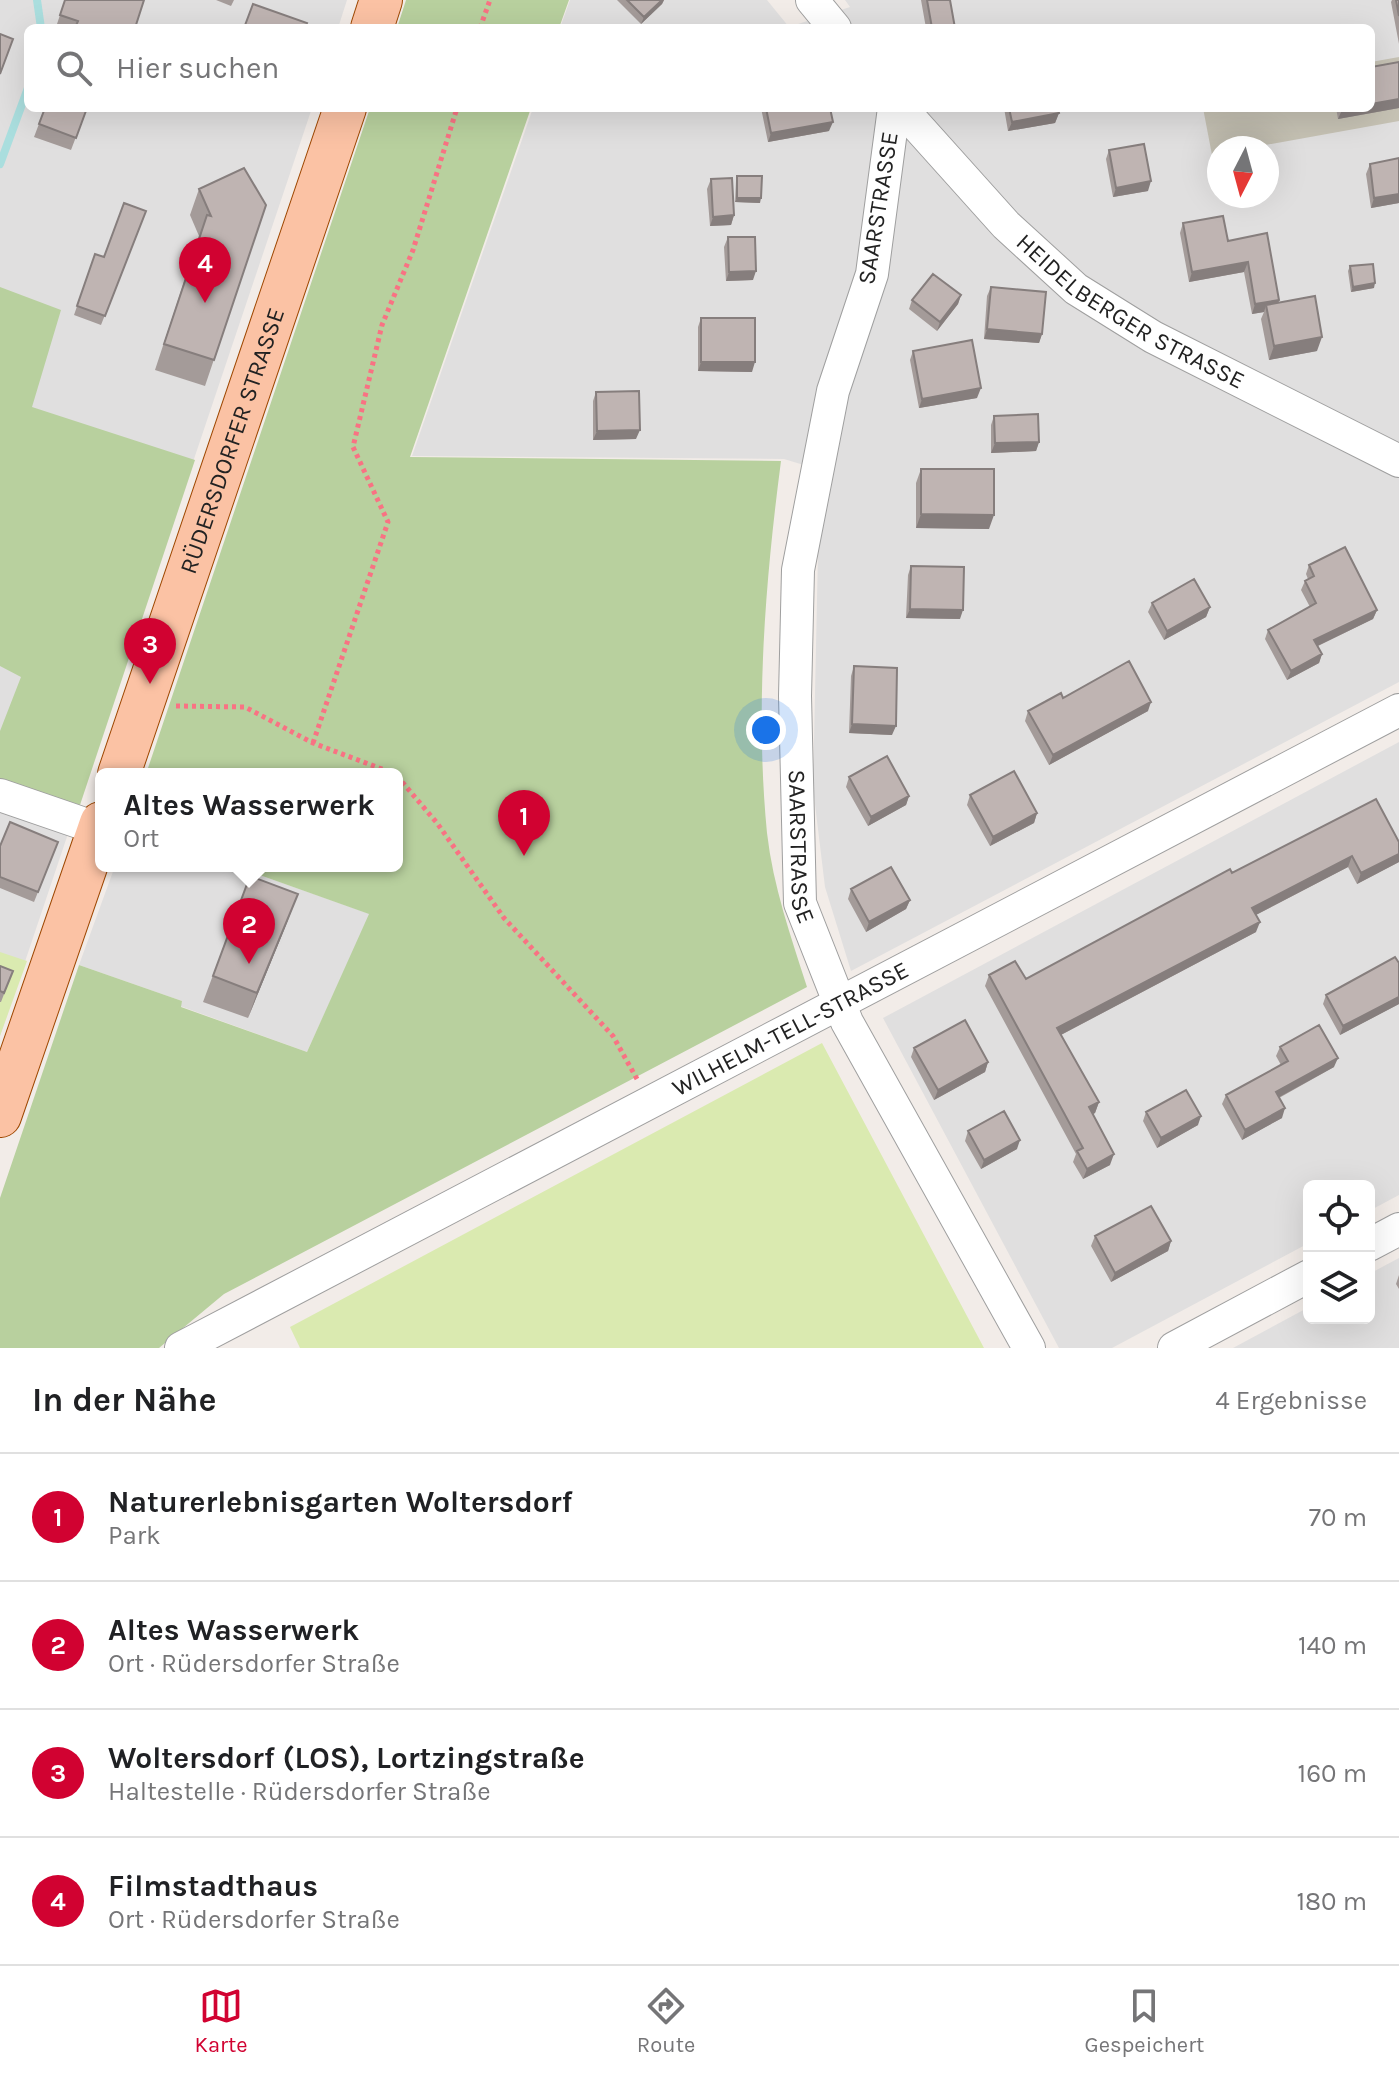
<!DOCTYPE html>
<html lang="de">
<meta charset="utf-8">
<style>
:root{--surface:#fff;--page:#f2f2f2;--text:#202124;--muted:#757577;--line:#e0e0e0;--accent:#d10231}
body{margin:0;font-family:Karla,sans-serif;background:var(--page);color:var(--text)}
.controls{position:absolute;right:24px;bottom:24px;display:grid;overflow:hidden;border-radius:12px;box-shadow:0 8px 32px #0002}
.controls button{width:72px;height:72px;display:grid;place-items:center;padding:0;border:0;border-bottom:2px solid var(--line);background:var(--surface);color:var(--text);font:40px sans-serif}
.compass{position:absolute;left:1207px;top:136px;width:72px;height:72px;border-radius:50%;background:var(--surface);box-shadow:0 8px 32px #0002;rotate:186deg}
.you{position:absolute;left:766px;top:730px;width:28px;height:28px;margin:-20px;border:6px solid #fff;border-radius:50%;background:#1a73e8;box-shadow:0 0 0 12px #1a73e833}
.badge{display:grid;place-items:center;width:52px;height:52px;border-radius:50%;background:var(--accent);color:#fff;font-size:26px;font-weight:700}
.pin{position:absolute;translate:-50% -66px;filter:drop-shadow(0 2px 4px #0008)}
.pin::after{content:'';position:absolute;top:42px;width:28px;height:24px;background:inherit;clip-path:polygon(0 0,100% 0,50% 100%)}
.popup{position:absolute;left:95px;top:768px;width:308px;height:104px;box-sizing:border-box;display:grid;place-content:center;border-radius:12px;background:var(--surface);filter:drop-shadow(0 2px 6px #0005);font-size:26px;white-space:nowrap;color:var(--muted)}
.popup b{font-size:30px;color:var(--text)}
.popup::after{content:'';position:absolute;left:50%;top:100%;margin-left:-16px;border:16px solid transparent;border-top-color:var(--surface)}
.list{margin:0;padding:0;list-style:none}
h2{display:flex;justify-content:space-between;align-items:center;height:104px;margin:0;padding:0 32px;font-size:34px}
h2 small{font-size:26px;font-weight:400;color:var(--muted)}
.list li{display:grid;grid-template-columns:52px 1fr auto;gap:24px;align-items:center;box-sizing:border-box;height:128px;padding:0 32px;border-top:2px solid var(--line)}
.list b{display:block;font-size:30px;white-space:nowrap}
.list p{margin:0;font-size:26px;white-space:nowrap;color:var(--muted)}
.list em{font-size:26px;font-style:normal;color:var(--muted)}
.icon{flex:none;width:44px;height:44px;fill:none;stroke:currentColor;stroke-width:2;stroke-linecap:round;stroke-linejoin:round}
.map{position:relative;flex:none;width:1399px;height:1348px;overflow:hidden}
.search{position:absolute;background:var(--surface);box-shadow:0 8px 32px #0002;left:24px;right:24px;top:24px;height:88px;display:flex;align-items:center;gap:20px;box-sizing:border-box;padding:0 28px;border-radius:12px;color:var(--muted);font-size:30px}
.sheet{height:616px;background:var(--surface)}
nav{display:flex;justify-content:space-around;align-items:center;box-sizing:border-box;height:112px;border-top:2px solid var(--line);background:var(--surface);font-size:22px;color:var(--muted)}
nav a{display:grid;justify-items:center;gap:4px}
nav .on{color:var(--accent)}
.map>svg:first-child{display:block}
.residential{fill:#e0dfdf;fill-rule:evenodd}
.construction{fill:#c6c2b4}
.grass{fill:#daeab0}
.forest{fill:#b8d09e}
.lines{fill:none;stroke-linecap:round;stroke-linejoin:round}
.stream{stroke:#aadede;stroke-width:8}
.minor-casing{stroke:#9f9f9f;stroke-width:34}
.major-casing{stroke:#9e4701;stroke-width:44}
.path{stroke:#f97283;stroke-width:5;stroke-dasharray:4 4;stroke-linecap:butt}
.minor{stroke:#fff;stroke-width:32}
.major{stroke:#fbc2a4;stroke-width:42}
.wall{fill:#a49b99}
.shaded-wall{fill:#867e7d}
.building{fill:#bfb4b2;stroke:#867e7d;stroke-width:2}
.labels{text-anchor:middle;stroke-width:7;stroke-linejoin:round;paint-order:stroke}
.street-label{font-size:24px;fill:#222;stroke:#fff}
</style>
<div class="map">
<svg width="1399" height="1348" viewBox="0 0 1399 1348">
<rect width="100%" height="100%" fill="#f2ece8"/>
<path class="residential" d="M0,0H347L338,28H28V108H312L0,1036Z
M570,0H767L789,27L850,7L845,0H1399V682L851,971L825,887L813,788L818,552L830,473L784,459L412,456L533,108H1371V28H560ZM1219,148H1267V196H1219Z
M1399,742V1195L1369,1211V1186H1309V1243L1112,1348H1059L883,1018Z
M115,866H234L370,914L307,1052L180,1006L182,1001L79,965Z
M1399,1258V1348H1233L1309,1307V1318H1369V1274Z"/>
<path class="construction" d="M1399,57V121L1249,148H1219V153L1212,155L1203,108H1371V62Z"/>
<path class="grass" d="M0,952L27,961L0,1036Z
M822,1043L984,1348H300L290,1327Z"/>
<path class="forest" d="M406,0H569L559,28H397Z
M370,108H531L410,457L781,461C765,583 755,710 767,833C773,886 791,937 807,987L224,1294L159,1348H0V1198L79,965L182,1001L181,1007L307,1052L369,914L234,866H397V774H146Z
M0,287L61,310L32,407L195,460L80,805L0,780V731L21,677L0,666Z"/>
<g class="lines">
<path class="stream" d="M37,0L41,28
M0,164L28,88"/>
<g class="minor-casing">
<g id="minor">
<path d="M812,0L835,28"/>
<path id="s1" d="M894,108L872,274L833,391L798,570L795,696L800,903L847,1022L1029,1348"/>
<path id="s2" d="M901,108L1006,225L1076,289L1153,337L1399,461"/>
<path d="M0,795L99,829"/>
<path d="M1369,1245L1399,1229"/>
<path id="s3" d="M181,1348L1399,710"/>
<path d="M1174,1348L1309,1276"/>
</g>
</g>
<g class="major-casing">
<g id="major">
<path d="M372,28L381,0"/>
<path id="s4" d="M119,774L345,108"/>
<path d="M0,1116L101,823"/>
</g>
</g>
<path class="path" d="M480,28L490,0
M176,706L245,707L313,743L395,774
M313,743L388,522L353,447L382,325L413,250L457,108
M397,776L437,823L504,918L613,1036L637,1079"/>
<use href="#minor" class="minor"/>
<use href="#major" class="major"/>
</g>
<path class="wall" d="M65,0L135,28L56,27Z
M216,0H234L231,6Z
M617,0H664L662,4L641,24Z
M921,0H950L955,28H926Z
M1392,0H1399V44L1391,2Z
M1399,62V108L1338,119L1336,108H1371Z
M45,108H87L71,150L34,137Z
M761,108H830L829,131L768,142Z
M1004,108H1058L1059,113L1055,123L1008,131Z
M1109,150L1148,191L1113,197L1106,159Z
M1399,158V203L1371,208L1366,174L1370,164Z
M737,176L760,203L735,202L736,181Z
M711,179L734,215L731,225L710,226L707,189Z
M199,189L266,205L205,386L155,370L199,236L190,215Z
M146,211L101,325L74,315L95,254L104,257Z
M1183,223L1228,241L1267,233L1279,302L1317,351L1269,360L1261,319L1264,312L1252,314L1244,272L1189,282L1180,233Z
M728,237L753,280L726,281L724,247Z
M1350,266L1374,288L1351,292L1348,271Z
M991,287L1042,334L1039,343L984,339L987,296Z
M961,295L958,304L937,331L909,309L912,300Z
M701,318L752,372L698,371V327Z
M913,351L977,398L919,408L910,360Z
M596,392L636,439L593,440V401Z
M994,416L1039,442L1036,451L991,453V425Z
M921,469L989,529L916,528V483Z
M1309,565L1377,610L1373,619L1318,646L1322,654L1319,663L1287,680L1265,639L1268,630L1310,607L1301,590L1305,581L1308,579L1306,574Z
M911,566L960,619L906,618L908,575Z
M1152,603L1210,607L1206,617L1164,640L1148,612Z
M854,666L892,735L849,733L851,676Z
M1028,711H1148L1049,765L1025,721Z
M849,777L909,796L906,805L868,826L846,787Z
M970,795L1037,813L1034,823L990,846L967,805Z
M58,842L34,902L0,888V846Z
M1399,842V862L1357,884L1348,867L1256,915V932L1061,1035L1099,1102L1095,1113L1093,1114L1110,1165L1083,1179L1073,1162L1076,1154L985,986L989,975L1026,979L1232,873Z
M250,876L288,920L248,1018L203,1002Z
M851,889L910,900L906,909L866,932L848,899Z
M1399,963V1004L1340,1035L1323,1004L1326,995Z
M0,966L13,971L1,1002H0Z
M1280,1047L1334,1067L1279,1098L1282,1118L1242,1140L1222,1104L1226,1095L1281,1065L1276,1056Z
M914,1048L988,1062L985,1072L934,1100L911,1057Z
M1146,1112L1198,1125L1157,1148L1143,1121Z
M968,1131L1017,1149L981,1169L965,1141Z
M1095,1236L1171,1241L1168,1251L1111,1282L1091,1246Z
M1399,1275V1289L1396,1284Z"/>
<path class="shaded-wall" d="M662,0H664L662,4L641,24L644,17Z
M1399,99V108L1338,119L1342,110L1350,108H1371V104Z
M1059,113L1055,123L1008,131L1012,122Z
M833,122L829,131L768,142L771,133Z
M1151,181L1148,191L1113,197L1116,188Z
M1399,193V203L1371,208L1374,198Z
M737,198H761L760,203L735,202Z
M734,215L731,225L710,226L713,217Z
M1248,262L1244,272L1189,282L1192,272Z
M756,271L753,280L726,281L729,272Z
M1375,283L1374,288L1351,292L1353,287Z
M961,295L958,304L937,331L940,322Z
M1279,300L1276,310L1266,305L1264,312L1252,314L1255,304Z
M987,329L1042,334L1039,343L984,339Z
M1322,337L1317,351L1269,360L1274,346Z
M701,362H755L752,372L698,371Z
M981,388L977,398L919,408L922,399Z
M640,430L636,439L593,440L597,431Z
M1039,442L1036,451L991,453L995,443Z
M921,514L994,515L989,529L916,528Z
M1210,607L1206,617L1164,640L1167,631Z
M910,609L963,610L960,619L906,618Z
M1377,610L1373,619L1311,649L1314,640Z
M1322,654L1319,663L1287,680L1291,671Z
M1151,702L1148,711L1049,765L1053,755Z
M852,724L896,726L892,735L849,733Z
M909,796L906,805L868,826L871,817Z
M1037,813L1034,823L990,846L993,837Z
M1399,854V862L1357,884L1361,873Z
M1352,856L1348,867L1248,919L1252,908Z
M298,894L288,920L248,1018L257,993Z
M910,900L906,909L866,932L869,922Z
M1260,922L1256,932L1053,1039L1057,1028Z
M1399,997V1004L1340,1035L1343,1026Z
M1338,1058L1334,1067L1272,1101L1276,1092Z
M988,1062L985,1072L934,1100L938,1090Z
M1099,1102L1095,1113L1085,1118L1089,1107Z
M1285,1108L1282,1118L1242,1140L1245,1130Z
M1201,1116L1198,1125L1157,1148L1161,1138Z
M1020,1140L1017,1149L981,1169L984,1160Z
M1114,1154L1110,1165L1083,1179L1087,1169Z
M1171,1241L1168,1251L1111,1282L1115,1273Z"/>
<path class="building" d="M65,0H144L135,28H75L78,21L60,15Z
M627,0H662L644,17Z
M927,0H950L955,28H932Z
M1396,0H1399V16Z
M253,4L307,23L305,28H244Z
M0,34L13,39L0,74Z
M1399,62V99L1371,104V67Z
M45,108H87L76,138L39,124Z
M766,108H830L833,122L771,133Z
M1009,108H1058L1059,113L1012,122Z
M1144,144L1151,181L1116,188L1109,150Z
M1399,158V194L1374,198L1370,164Z
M244,168L266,205L214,360L164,344L207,215L211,216L199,189Z
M737,176H762L761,198H737Z
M732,178L734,215L713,217L711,179Z
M124,203L146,211L105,316L77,306L95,254L104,257Z
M1223,216L1228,241L1267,233L1279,300L1255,304L1248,262L1192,272L1183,223Z
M728,237H755L756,271L729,272Z
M1373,264L1375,283L1353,287L1350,266Z
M933,274L961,295L940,322L912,300Z
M991,287L1046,292L1042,334L987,329Z
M1315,296L1322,337L1274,346L1266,305Z
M701,318H755V362H701Z
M972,340L981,388L922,399L913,351Z
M639,391L640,430L597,431L596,392Z
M1038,414L1039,442L995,443L994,416Z
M921,469H994V515L921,514Z
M1345,547L1377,610L1314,640L1322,654L1291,671L1268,630L1316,603L1305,581L1314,576L1309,565Z
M911,566L964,567L963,610L910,609Z
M1194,579L1210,607L1167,631L1152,603Z
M1129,661L1151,702L1053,755L1028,711L1061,693L1063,698Z
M854,666L897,668L896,726L852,724Z
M887,756L909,796L871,817L849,777Z
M1014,771L1037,813L993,837L970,795Z
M1376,799L1399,842V854L1361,873L1352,856L1252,908L1260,922L1057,1028L1099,1102L1089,1107L1114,1154L1087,1169L1077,1151L1083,1148L989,975L1015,961L1026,979L1230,869L1232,873Z
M10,822L58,842L38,892L0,877V846Z
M891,867L910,900L869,922L851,889Z
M250,876L298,894L257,993L213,976Z
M1395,957L1399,963V997L1343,1026L1326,995Z
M0,966L13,971L4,993L0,991Z
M965,1020L988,1062L938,1090L914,1048Z
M1319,1025L1338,1058L1276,1092L1285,1108L1245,1130L1226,1095L1288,1061L1280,1047Z
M1186,1090L1201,1116L1161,1138L1146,1112Z
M1004,1111L1020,1140L984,1160L968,1131Z
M1151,1206L1171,1241L1115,1273L1095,1236Z"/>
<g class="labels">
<g class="street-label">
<text transform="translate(878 208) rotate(-81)" y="8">SAARSTRASSE</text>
<text dy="8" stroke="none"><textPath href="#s2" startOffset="310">HEIDELBERGER STRASSE</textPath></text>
<text dy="8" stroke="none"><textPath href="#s4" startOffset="352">RÜDERSDORFER STRASSE</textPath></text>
<text dy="8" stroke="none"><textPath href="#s1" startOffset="750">SAARSTRASSE</textPath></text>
<text dy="8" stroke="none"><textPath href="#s3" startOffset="688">WILHELM-TELL-STRASSE</textPath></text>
</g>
</g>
</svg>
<div class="controls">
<button><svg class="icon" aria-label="locate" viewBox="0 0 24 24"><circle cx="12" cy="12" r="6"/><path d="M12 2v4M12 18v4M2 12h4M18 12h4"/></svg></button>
<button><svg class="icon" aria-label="layers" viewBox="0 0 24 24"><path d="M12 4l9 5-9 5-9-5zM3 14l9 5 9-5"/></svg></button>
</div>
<svg class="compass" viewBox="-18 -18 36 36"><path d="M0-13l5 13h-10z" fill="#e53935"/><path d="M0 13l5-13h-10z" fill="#757577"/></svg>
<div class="you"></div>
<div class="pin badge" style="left:524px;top:856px">1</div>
<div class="pin badge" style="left:249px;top:964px">2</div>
<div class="popup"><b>Altes Wasserwerk</b>Ort</div>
<div class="pin badge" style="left:150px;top:684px">3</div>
<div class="pin badge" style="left:205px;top:303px">4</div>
<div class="search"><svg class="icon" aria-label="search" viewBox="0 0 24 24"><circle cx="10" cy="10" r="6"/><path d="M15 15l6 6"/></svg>Hier suchen</div>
</div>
<section class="sheet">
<h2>In der Nähe<small>4 Ergebnisse</small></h2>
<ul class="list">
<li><span class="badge">1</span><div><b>Naturerlebnisgarten Woltersdorf</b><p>Park</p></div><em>70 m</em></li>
<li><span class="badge">2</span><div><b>Altes Wasserwerk</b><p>Ort · Rüdersdorfer Straße</p></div><em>140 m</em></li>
<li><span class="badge">3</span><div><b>Woltersdorf (LOS), Lortzingstraße</b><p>Haltestelle · Rüdersdorfer Straße</p></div><em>160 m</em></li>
<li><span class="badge">4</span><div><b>Filmstadthaus</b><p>Ort · Rüdersdorfer Straße</p></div><em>180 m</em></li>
</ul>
</section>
<nav>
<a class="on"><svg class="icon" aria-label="map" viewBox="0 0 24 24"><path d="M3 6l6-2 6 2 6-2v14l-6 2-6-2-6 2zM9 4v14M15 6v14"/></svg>Karte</a>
<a><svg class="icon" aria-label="directions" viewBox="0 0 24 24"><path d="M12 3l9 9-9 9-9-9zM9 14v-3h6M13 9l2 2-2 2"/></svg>Route</a>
<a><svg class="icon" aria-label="saved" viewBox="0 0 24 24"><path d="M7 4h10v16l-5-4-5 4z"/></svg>Gespeichert</a>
</nav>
